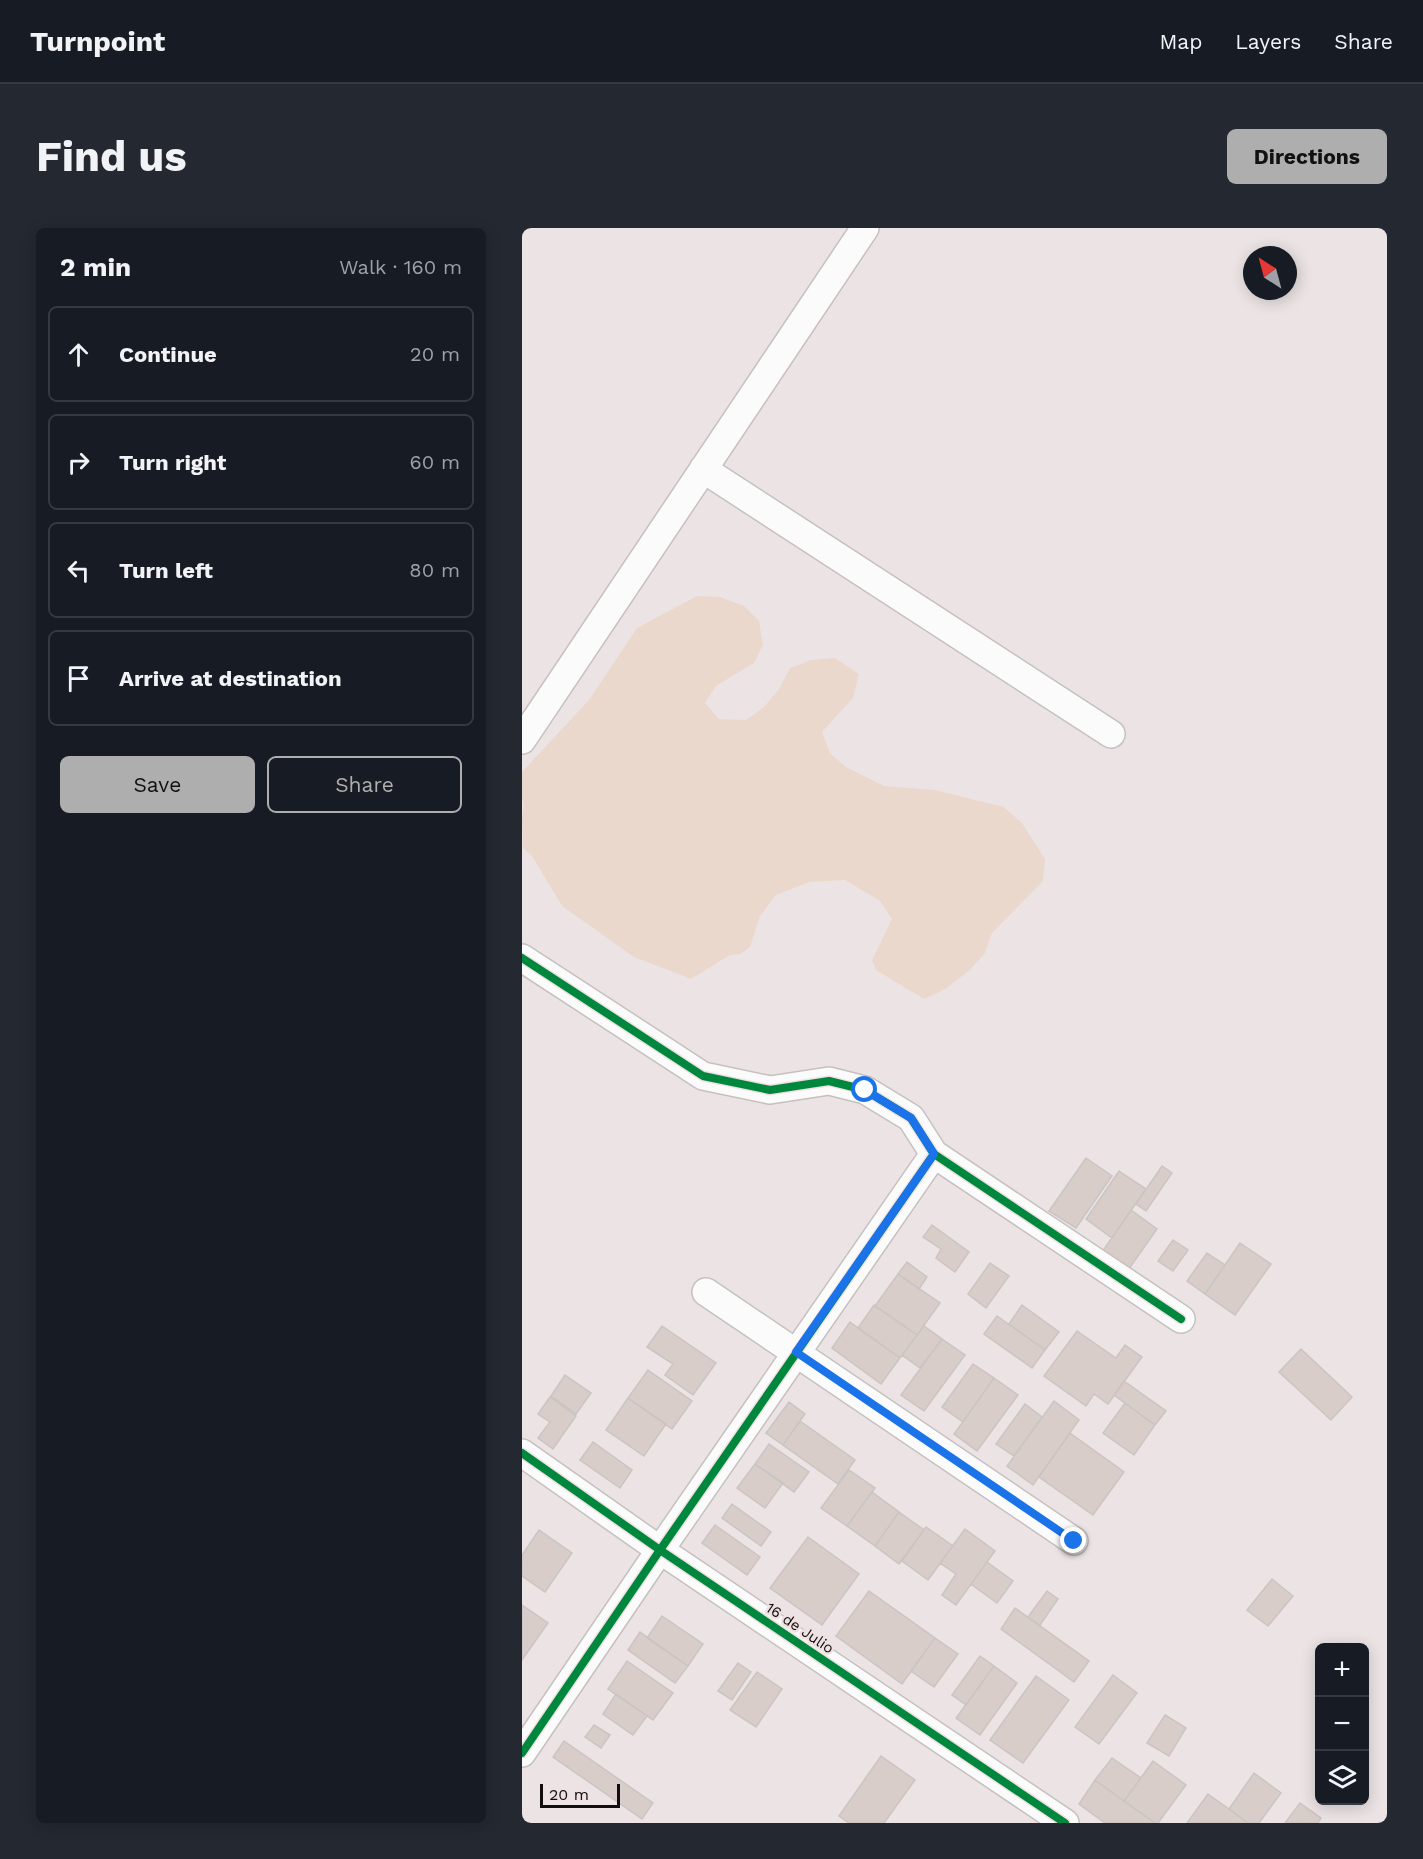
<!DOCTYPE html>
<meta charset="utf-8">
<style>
:root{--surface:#171b24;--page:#242831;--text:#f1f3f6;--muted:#9ea1a6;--line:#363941;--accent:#afaeaf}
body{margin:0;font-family:"Work Sans",sans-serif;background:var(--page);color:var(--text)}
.controls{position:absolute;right:18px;bottom:18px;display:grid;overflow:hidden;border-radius:9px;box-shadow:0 3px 15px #0003}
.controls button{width:54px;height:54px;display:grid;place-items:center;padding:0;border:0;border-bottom:2px solid var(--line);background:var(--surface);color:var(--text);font:30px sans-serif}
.compass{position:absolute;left:721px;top:18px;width:54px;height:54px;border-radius:50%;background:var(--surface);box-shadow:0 3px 15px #0003;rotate:324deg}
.scale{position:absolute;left:18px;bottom:15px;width:80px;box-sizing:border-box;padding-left:6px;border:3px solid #120e0e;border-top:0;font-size:16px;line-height:21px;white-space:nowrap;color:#120e0e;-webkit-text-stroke:4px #efe1e1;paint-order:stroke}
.stop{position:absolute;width:18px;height:18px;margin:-14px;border:4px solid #1a73e8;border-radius:50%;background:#fff}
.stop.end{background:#1a73e8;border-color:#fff;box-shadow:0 2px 6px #0008}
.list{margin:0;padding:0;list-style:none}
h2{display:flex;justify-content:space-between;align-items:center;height:78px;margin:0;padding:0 24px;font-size:26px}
h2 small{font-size:20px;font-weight:400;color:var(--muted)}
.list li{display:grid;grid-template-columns:39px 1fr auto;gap:18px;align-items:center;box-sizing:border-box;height:96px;margin:0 12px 12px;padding:0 12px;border:2px solid var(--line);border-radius:9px}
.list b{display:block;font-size:22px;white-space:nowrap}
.list em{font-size:20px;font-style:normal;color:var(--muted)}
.actions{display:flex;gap:12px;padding:18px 24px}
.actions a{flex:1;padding:14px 0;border:2px solid var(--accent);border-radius:9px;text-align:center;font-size:21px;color:var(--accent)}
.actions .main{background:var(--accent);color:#111}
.icon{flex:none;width:33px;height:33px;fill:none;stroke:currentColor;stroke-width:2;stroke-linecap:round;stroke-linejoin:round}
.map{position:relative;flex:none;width:865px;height:1595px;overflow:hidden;border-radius:9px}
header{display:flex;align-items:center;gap:36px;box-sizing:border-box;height:84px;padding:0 30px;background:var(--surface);border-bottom:2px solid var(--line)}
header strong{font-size:28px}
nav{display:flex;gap:33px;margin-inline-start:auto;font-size:21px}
.intro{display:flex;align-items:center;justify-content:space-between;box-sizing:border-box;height:144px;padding:0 36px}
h1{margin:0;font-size:42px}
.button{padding:15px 27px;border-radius:9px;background:var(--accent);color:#111;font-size:21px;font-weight:700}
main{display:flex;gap:36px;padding:0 36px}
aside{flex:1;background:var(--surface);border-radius:9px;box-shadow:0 3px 15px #0003}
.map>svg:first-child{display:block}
.green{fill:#ead8cd}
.building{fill:#d9cdca;stroke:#cac4c3;stroke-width:1.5}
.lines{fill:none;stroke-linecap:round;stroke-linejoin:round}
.minor-casing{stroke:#c6c0c0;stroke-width:30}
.minor{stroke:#fcfbfb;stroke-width:27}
.cycleway-casing{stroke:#efe1e1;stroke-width:11}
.cycleway{stroke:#00873e;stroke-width:8}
.route{stroke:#1a73e8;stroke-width:8}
.labels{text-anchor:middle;stroke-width:5;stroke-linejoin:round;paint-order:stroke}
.street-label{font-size:15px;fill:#120e0e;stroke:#efe1e1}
</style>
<header>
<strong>Turnpoint</strong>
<nav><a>Map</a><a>Layers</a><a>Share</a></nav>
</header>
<div class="intro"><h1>Find us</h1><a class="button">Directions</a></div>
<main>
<aside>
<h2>2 min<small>Walk · 160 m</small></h2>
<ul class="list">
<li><svg class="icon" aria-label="ahead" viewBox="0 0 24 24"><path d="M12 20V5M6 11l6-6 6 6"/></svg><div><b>Continue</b></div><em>20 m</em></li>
<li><svg class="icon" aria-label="right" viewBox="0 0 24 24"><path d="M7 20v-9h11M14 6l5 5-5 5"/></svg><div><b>Turn right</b></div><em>60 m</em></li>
<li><svg class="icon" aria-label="left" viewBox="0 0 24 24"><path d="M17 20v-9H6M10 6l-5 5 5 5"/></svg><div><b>Turn left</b></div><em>80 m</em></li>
<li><svg class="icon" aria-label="arrive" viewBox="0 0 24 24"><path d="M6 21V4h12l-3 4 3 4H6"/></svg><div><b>Arrive at destination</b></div></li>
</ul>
<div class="actions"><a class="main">Save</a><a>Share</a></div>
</aside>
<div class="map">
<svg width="865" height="1595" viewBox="0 0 865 1595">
<rect width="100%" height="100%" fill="#ece4e4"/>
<path class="green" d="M175,368L198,369L222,378L237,393L241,417L232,435L194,458L183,475L197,491L224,492L242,479L257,461L268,440L289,432L313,430L337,446L331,470L300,504L308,525L324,539L362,558L413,562L482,579L500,595L523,631L521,653L470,705L463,725L448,742L422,762L402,771L354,742L350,732L370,691L358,673L323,652L288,654L254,667L238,688L228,719L219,726L208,727L169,751L112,729L40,678L10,628L1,620L0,591L2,576L0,569V544L67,472L115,400Z"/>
<path class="building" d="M564,930L590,948L554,1000L527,983Z
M640,938L650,945L624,983L614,976Z
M597,943L624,961L590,1010L564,991Z
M609,982L635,1001L604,1045L578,1027Z
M410,997L447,1024L433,1044L414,1030L419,1021L401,1009Z
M651,1012L666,1022L651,1043L636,1033Z
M718,1015L749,1036L713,1087L683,1066Z
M685,1025L703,1037L683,1066L665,1053Z
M385,1034L405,1049L397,1061L376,1046Z
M468,1035L487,1048L464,1080L446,1066Z
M376,1046L418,1075L395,1107L353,1078Z
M352,1077L395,1107L378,1130L336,1100Z
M500,1077L537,1104L523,1122L487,1096Z
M475,1088L523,1122L510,1140L462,1106Z
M328,1094L378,1130L359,1156L310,1120Z
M140,1098L194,1135L171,1167L143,1147L151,1136L125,1119Z
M402,1098L420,1111L398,1140L380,1127Z
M555,1103L594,1130L603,1117L620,1129L586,1176L572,1166L564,1178L522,1148Z
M420,1111L443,1127L402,1183L379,1167Z
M779,1121L830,1169L809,1192L757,1144Z
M451,1136L472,1150L441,1194L420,1179Z
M126,1142L170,1173L150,1201L106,1170Z
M43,1147L69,1165L54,1186L29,1168Z
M472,1150L496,1167L455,1223L432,1206Z
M602,1153L644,1183L633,1197L592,1167Z
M28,1169L54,1188L31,1221L16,1210L28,1194L16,1186Z
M106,1170L144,1196L122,1228L84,1202Z
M532,1173L557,1192L511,1257L485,1238Z
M267,1174L283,1186L261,1217L244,1205Z
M603,1175L633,1197L612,1227L581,1205Z
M503,1176L520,1189L492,1228L474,1216Z
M278,1193L333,1232L316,1256L261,1217Z
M548,1205L602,1244L571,1287L517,1249Z
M71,1214L110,1242L98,1260L58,1232Z
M247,1216L287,1244L272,1264L233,1236Z
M233,1236L261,1255L243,1280L215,1260Z
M327,1242L353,1260L325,1298L299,1280Z
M350,1264L377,1284L353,1318L325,1298Z
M210,1276L249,1304L239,1318L200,1290Z
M377,1284L402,1302L377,1336L353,1318Z
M193,1297L238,1329L225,1347L180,1315Z
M404,1299L431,1318L406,1352L380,1333Z
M443,1301L473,1323L434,1377L420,1367L434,1346L418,1335Z
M17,1302L50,1325L23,1364L0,1348V1327Z
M286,1309L337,1346L300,1397L248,1360Z
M465,1334L491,1353L475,1375L449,1356Z
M750,1351L771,1368L746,1398L725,1382Z
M347,1363L413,1410L380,1456L314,1408Z
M525,1363L536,1371L518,1397L506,1389Z
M0,1377L26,1395L0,1432Z
M493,1380L567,1433L552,1454L479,1401Z
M140,1388L181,1416L166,1438L125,1410Z
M118,1404L166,1438L153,1455L106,1422Z
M413,1410L436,1426L412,1459L389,1443Z
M458,1428L472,1438L444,1477L430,1467Z
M105,1433L151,1465L131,1492L86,1461Z
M216,1435L229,1444L210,1472L196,1463Z
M472,1438L495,1455L458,1507L434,1490Z
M235,1444L260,1461L234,1499L208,1482Z
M591,1447L615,1465L577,1516L553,1499Z
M514,1448L547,1472L501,1535L468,1512Z
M94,1466L125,1488L111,1507L81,1486Z
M643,1487L664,1500L647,1528L625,1515Z
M72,1497L88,1507L79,1520L63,1509Z
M42,1513L131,1575L120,1591L31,1529Z
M359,1528L393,1552L362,1595H327L317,1588Z
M590,1530L619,1550L602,1573L573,1552Z
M631,1533L664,1557L636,1595H633L602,1573Z
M732,1545L759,1565L737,1595H726L707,1581Z
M573,1552L602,1573L633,1595H583L557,1576Z
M686,1566L707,1581L726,1595H665Z
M778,1575L799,1590L796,1595H763Z"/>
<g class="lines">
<g class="minor-casing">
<path id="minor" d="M181,241L589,506
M0,512L343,0
M0,730L181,848L248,862L307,853L343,862L389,890L412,926L659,1091
M184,1064L552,1313
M0,1225L138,1322L543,1595
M0,1525L138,1322L412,926"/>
</g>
<use href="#minor" class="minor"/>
<g class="cycleway-casing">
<path id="cycleway" d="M0,730L181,848L248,862L307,853L343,862L389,890L412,926L659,1091
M0,1225L138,1322L543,1595
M0,1525L138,1322L412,926"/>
</g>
<use href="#cycleway" class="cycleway"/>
</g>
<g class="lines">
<path class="route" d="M343,862L389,890L412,926L274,1124L552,1313"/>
</g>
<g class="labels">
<g class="street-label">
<text transform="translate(278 1400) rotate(34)" y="5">16 de Julio</text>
</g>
</g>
</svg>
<div class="controls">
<button>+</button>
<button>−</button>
<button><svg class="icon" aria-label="layers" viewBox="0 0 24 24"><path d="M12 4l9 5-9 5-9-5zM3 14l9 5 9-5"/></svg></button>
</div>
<svg class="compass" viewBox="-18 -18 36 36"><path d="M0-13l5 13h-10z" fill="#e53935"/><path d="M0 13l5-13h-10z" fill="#9ea1a6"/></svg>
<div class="scale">20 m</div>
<div class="stop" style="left:343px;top:862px"></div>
<div class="stop end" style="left:552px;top:1313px"></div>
</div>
</main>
